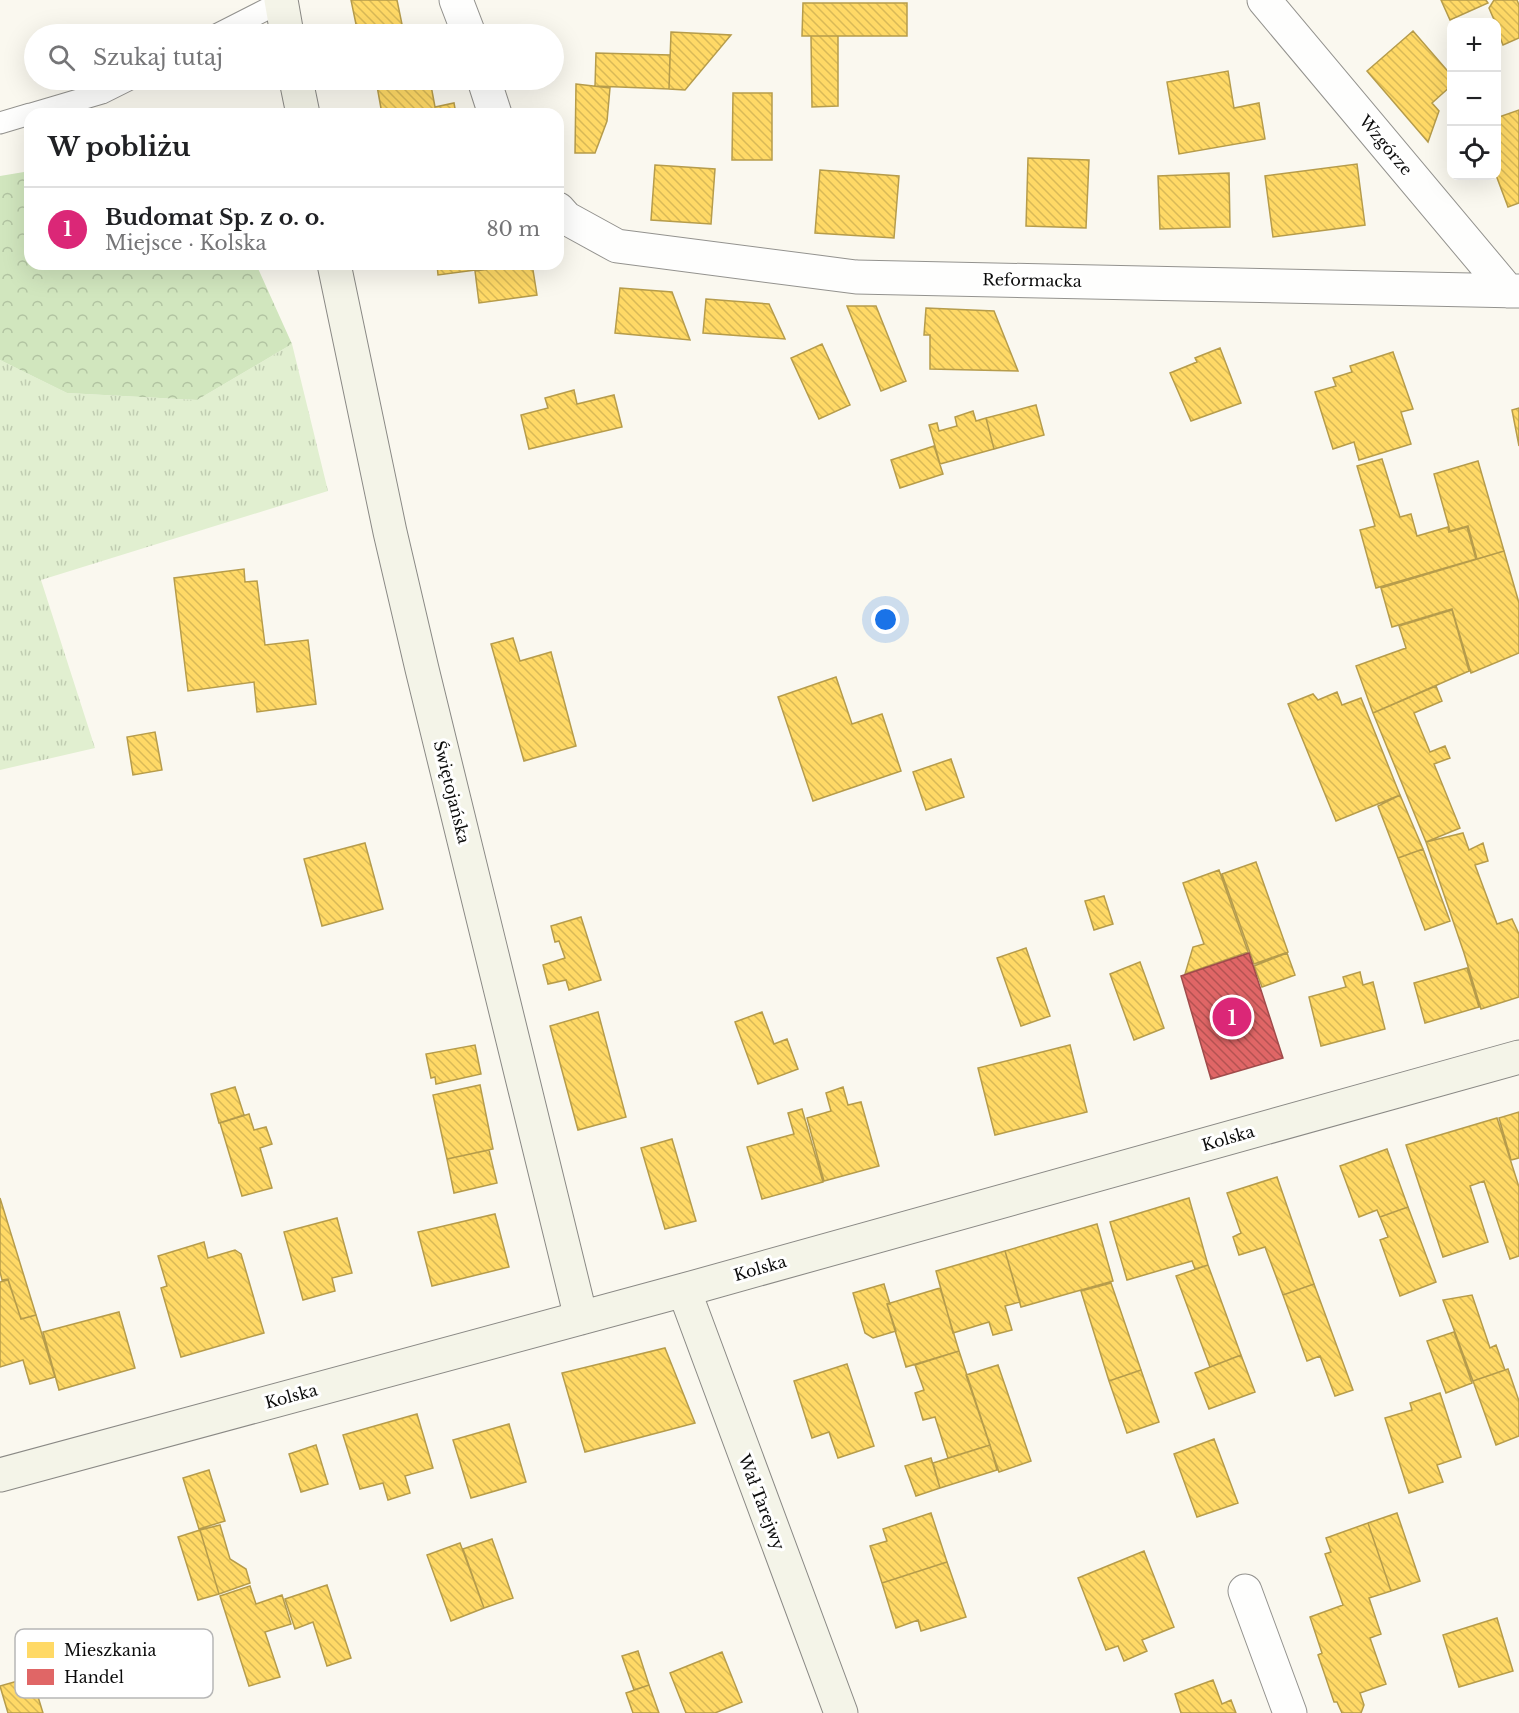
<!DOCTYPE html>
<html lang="pl">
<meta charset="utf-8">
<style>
:root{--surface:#fff;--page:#f2f2f2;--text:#202124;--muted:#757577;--line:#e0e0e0;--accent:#db2777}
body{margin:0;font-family:"Libre Baskerville",serif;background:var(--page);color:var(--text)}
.controls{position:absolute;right:18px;top:18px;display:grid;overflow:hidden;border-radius:12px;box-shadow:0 6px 24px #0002}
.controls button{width:54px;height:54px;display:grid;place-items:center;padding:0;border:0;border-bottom:2px solid var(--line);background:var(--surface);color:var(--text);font:30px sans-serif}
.you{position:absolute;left:886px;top:620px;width:21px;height:21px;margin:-15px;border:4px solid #fff;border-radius:50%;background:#1a73e8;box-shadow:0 0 0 9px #1a73e833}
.badge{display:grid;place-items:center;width:39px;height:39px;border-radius:50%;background:var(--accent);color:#fff;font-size:20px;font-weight:700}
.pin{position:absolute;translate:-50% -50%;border:3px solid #fff;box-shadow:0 2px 6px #0006}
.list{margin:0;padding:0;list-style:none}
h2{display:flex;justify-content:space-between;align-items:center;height:78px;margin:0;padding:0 24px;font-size:26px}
h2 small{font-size:20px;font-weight:400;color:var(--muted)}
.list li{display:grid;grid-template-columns:39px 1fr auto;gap:18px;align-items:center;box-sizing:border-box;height:84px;padding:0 24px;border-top:2px solid var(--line)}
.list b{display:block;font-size:22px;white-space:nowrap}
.list p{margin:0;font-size:20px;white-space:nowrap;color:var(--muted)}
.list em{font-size:20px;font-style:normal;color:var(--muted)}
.icon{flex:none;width:33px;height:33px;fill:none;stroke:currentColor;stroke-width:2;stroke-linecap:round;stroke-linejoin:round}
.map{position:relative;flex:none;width:1519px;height:1713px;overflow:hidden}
.search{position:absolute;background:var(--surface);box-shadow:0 6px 24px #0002;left:24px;top:24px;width:540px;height:66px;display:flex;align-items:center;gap:15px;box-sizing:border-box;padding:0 21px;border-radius:33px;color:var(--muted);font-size:22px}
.panel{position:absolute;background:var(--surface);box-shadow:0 6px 24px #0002;left:24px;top:108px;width:540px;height:162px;border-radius:18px}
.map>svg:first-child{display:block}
.grass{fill:url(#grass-tufts)}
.forest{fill:url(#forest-crowns)}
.homes{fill:url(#homes-back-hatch);stroke:#b69c4b;stroke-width:1.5}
.shops{fill:url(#shops-back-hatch);stroke:#a04b4b;stroke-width:1.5}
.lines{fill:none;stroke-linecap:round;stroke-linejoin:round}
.lane-casing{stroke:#93928e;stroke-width:23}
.street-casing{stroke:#93928e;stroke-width:35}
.secondary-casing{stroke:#8a8985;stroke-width:35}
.lane{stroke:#fefefd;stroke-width:21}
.street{stroke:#fefefd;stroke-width:33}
.secondary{stroke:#f4f4e8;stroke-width:33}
.labels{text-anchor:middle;stroke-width:6;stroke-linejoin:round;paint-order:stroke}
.street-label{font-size:16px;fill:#0c0c0c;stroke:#fff}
.key{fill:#fff;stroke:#b6b6b6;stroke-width:1.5}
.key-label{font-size:16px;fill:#0c0c0c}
</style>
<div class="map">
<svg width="1519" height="1713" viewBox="0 0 1519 1713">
<defs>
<pattern id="grass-tufts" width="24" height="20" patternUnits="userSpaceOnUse" patternTransform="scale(1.5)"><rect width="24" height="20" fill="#e1efd0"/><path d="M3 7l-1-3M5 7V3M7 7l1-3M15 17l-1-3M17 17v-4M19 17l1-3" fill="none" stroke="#c0ccb1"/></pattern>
<pattern id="forest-crowns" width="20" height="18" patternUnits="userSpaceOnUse" patternTransform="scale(1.5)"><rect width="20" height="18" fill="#d1e6be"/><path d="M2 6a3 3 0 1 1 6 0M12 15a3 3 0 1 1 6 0" fill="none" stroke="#b2c4a2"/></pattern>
<pattern id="homes-back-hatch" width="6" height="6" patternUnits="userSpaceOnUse" patternTransform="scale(1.5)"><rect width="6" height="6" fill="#ffd966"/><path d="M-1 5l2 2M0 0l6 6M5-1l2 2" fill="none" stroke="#d9b957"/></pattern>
<pattern id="shops-back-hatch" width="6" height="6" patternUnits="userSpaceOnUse" patternTransform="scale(1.5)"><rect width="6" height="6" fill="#e06666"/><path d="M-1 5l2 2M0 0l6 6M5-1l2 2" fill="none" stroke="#b45252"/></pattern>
</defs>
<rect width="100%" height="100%" fill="#faf8ef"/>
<path class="grass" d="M292,344L328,491L41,580L95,748L0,770V360L67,393L197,400Z"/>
<path class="forest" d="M30,171V264H256L292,344L197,400L67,393L0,360V176Z"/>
<path class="homes" d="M351,0H397L404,34H358Z
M1441,0H1486L1488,3L1450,20Z
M1494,0H1517L1519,5V38L1503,45L1496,27V22H1495L1489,8Z
M803,3H907V36H802Z
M1413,31L1452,76V85L1432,103L1439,111L1428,142L1367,71Z
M671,32L731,35L685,90L669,89Z
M811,36H838V106L812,107Z
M596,53L670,55L669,89L595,86Z
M1228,71L1234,108L1259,103L1265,139L1179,154L1167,82Z
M414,80H430L435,107L454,103L456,114H382L377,86Z
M576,84L610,88L607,121L595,153H575Z
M733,93H772V160H732Z
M1519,110V203L1508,207L1496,175V118Z
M1028,158L1089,160L1086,228L1026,226Z
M1357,164L1365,225L1273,237L1265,176Z
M655,165L715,169L711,224L651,220Z
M820,170L899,176L894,238L815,233Z
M1229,173L1230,227L1160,229L1158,176Z
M437,264H521L438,275Z
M526,264H532L537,295L479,303L475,271Z
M620,288L672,292L690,340L615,333Z
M706,299L769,304L785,339L703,333Z
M847,306H876L906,381L881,391Z
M926,308L994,311L1018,371L930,369V335H924Z
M822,344L850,405L819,419L791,358Z
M1220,348L1241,403L1191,421L1170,373L1197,362L1195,358Z
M1393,352L1413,409L1401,412L1411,444L1359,460L1354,442L1333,449L1315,392L1336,386L1333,378L1352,372L1350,366Z
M574,390L577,404L614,395L622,427L529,449L521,415L548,408L545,398Z
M1036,405L1044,435L994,449L986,418Z
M1519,408V446L1512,410Z
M973,411L976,421L986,418L994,449L940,464L929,425L937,423L939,431L957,426L955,417Z
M934,446L943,474L900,488L891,460Z
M1382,459L1400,517L1411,514L1417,536L1448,527L1449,532L1467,527L1476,559L1376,588L1360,530L1375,526L1357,466Z
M1478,461L1504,551L1477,559L1468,526L1450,531L1434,474Z
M1504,551L1519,603V653L1471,673L1452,609L1392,627L1381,588Z
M244,569L245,582L257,581L265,645L308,640L316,704L257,712L254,682L188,691L174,578Z
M1452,610L1469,671L1373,713L1356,666L1406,648L1399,626Z
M513,638L520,661L551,652L576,746L524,761L491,644Z
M836,677L852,724L882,714L901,771L813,801L778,697Z
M1436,686L1442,701L1414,713L1430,752L1445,746L1450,758L1434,764L1460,828L1426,842L1373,713Z
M1337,692L1342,705L1361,698L1400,795L1336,821L1288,704L1313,694L1318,700Z
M155,732L162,770L133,775L127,737Z
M951,759L964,797L926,810L913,772Z
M1400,795L1423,849L1398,858L1378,806Z
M1463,833L1469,850L1483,843L1488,861L1475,865L1497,924L1512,919L1519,934V997L1481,1009L1464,953L1426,842Z
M365,843L383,909L322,926L304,859Z
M1423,849L1450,921L1425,930L1398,858Z
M1256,862L1288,952L1254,964L1222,874Z
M1219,870L1248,952L1185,974L1193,947L1204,944L1183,883Z
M1104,896L1113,924L1094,930L1085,901Z
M581,917L601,980L569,990L566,980L548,984L543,965L565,958L559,941L555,942L551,926Z
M1026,948L1050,1016L1021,1026L997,958Z
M1287,953L1295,975L1262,987L1254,966Z
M1140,962L1164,1028L1134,1040L1110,974Z
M1467,968L1479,1007L1425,1023L1414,983Z
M1360,972L1363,985L1373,982L1385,1029L1321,1046L1309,997L1346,987L1343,977Z
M598,1012L626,1117L578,1130L550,1026Z
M762,1012L774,1044L787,1039L798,1069L758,1084L735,1022Z
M475,1045L481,1074L436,1084L435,1077L431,1078L426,1054Z
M1070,1045L1087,1112L995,1135L978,1068Z
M480,1085L493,1149L447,1159L433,1095Z
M235,1087L244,1115L219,1123L211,1094Z
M843,1087L848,1105L861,1102L879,1166L824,1181L807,1118L831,1111L826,1093Z
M802,1109L823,1182L762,1199L747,1147L794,1134L788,1113Z
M1519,1112V1158L1511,1160L1499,1118Z
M249,1114L254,1130L266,1127L272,1144L260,1148L272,1188L242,1196L220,1123Z
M1497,1118L1519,1187V1256L1510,1259L1484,1181L1470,1186L1488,1242L1443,1257L1406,1145Z
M672,1139L696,1221L665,1229L641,1148Z
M1387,1149L1408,1207L1380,1217L1377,1210L1359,1217L1340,1166Z
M489,1150L497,1183L454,1193L447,1159Z
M1277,1177L1314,1284L1283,1295L1265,1247L1239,1255L1233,1237L1241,1233L1227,1193Z
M0,1198L36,1315L21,1319L8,1279L2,1280L0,1272Z
M1189,1198L1208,1265L1195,1269L1192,1261L1127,1280L1110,1222Z
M1408,1207L1436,1282L1400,1296L1380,1240L1388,1237L1380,1217Z
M495,1214L509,1267L432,1286L418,1232Z
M337,1218L352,1273L332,1278L335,1291L303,1300L284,1232Z
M1097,1224L1113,1281L1021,1307L1005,1251Z
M204,1242L208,1258L235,1250L241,1254L264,1333L181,1357L161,1288L167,1286L158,1256Z
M1005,1251L1020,1302L1005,1306L1012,1330L993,1335L989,1322L953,1333L936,1271Z
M1208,1265L1241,1355L1210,1367L1176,1276Z
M8,1280L21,1319L36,1315L55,1377L30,1384L23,1360L0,1367V1282Z
M1111,1283L1141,1370L1109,1381L1081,1291Z
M884,1284L890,1304H887L896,1331L873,1338L865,1333L853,1293Z
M1314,1284L1353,1390L1335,1396L1320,1356L1307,1361L1283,1295Z
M940,1288L959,1351L906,1367L887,1304Z
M1472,1295L1490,1348L1496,1345L1505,1370L1473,1381L1443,1300Z
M119,1312L135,1368L59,1390L43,1332Z
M1454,1332L1472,1383L1446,1393L1427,1341Z
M665,1348L695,1423L585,1452L562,1373Z
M959,1351L990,1445L948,1458L935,1417L923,1420L915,1393L924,1390L915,1365Z
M1241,1355L1255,1392L1209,1409L1195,1373Z
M847,1364L874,1446L838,1458L829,1432L812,1438L794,1381Z
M998,1365L1031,1461L999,1472L966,1375Z
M1508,1369L1519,1401V1436L1496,1445L1473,1381Z
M1141,1370L1159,1422L1127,1433L1109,1381Z
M1440,1393L1461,1457L1437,1465L1443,1482L1409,1493L1385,1418L1412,1410L1410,1403Z
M417,1414L433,1468L405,1476L410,1493L388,1500L383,1483L360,1489L343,1435Z
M509,1424L526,1482L471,1498L453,1440Z
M1214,1439L1238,1503L1197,1517L1174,1454Z
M316,1445L328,1484L301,1492L289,1454Z
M990,1445L997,1470L940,1488L933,1463Z
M931,1458L940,1488L916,1496L905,1466Z
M209,1470L225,1521L199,1529L183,1478Z
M931,1513L947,1562L882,1583L870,1546L887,1541L883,1529Z
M1397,1513L1420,1581L1391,1591L1368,1523Z
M1368,1523L1391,1591L1369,1598L1381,1634L1370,1638L1386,1684L1360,1693L1364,1705L1361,1713H1342L1337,1702H1334L1318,1655L1322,1653L1310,1617L1343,1605L1325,1554L1331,1552L1326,1538Z
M220,1525L230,1559L246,1569L250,1583L219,1594L200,1530Z
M200,1530L219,1594L198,1600L178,1537Z
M492,1539L513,1598L484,1608L463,1549Z
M460,1543L484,1608L451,1621L427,1555Z
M1144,1551L1174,1627L1142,1640L1147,1651L1124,1661L1118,1646L1106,1650L1078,1578Z
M947,1562L966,1617L921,1631L918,1620L896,1628L882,1583Z
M327,1585L351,1658L327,1666L313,1622L295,1629L285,1599Z
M250,1586L256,1604L282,1595L291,1624L265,1632L280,1677L249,1686L220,1596Z
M1497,1618L1513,1671L1459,1687L1443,1635Z
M638,1651L649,1685L634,1690L622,1656Z
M722,1652L742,1702L715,1713H686L670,1673Z
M32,1677L43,1713H8L0,1686Z
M1213,1680L1222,1704L1231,1700L1236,1713H1181L1175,1694Z
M649,1685L659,1713H633L626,1693Z"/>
<path class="shops" d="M1249,953L1283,1058L1211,1079L1181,976Z"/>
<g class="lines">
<g class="lane-casing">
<path id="lane" d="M218,34L281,2
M31,114L102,93L128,80
M0,123L30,114"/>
</g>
<g class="street-casing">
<path id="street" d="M456,0L469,34
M1264,0L1508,291
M484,80L495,114
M558,209L566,218L617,246L856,277L1519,291
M1245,1591L1290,1713"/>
</g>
<g class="secondary-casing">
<path id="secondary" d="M281,0L287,34
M296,80L303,114
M334,264L390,532L422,669L581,1318
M684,1290L841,1713
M0,1475L684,1290L1519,1057"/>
</g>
<use href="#lane" class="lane"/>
<use href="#street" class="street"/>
<use href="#secondary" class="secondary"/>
</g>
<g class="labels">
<g class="street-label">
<text transform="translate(1386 145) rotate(50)" y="6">Wzgórze</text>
<text transform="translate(1032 280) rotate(1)" y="6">Reformacka</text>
<text transform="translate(452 792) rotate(76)" y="6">Świętojańska</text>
<text transform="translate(1228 1138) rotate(-16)" y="6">Kolska</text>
<text transform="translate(760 1268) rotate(-16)" y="6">Kolska</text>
<text transform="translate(291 1396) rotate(-15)" y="6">Kolska</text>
<text transform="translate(762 1502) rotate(69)" y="6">Wał Tarejwy</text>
</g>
</g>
<rect x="15" y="1629" width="198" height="69" rx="9" class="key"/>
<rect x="27" y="1642" width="27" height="16" fill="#ffd966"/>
<rect x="27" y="1669" width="27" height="16" fill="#e06666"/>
<g class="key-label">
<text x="64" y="1656">Mieszkania</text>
<text x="64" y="1683">Handel</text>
</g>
</svg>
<div class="controls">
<button>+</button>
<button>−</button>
<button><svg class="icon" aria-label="locate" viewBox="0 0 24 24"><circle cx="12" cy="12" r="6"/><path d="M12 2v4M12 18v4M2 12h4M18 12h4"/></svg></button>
</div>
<div class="you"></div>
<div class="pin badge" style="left:1232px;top:1017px">1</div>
<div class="search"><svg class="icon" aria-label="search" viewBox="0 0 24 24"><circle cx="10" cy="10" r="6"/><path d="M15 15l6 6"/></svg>Szukaj tutaj</div>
<section class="panel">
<h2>W pobliżu<small></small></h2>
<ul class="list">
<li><span class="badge">1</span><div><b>Budomat Sp. z o. o.</b><p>Miejsce · Kolska</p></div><em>80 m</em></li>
</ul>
</section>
</div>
